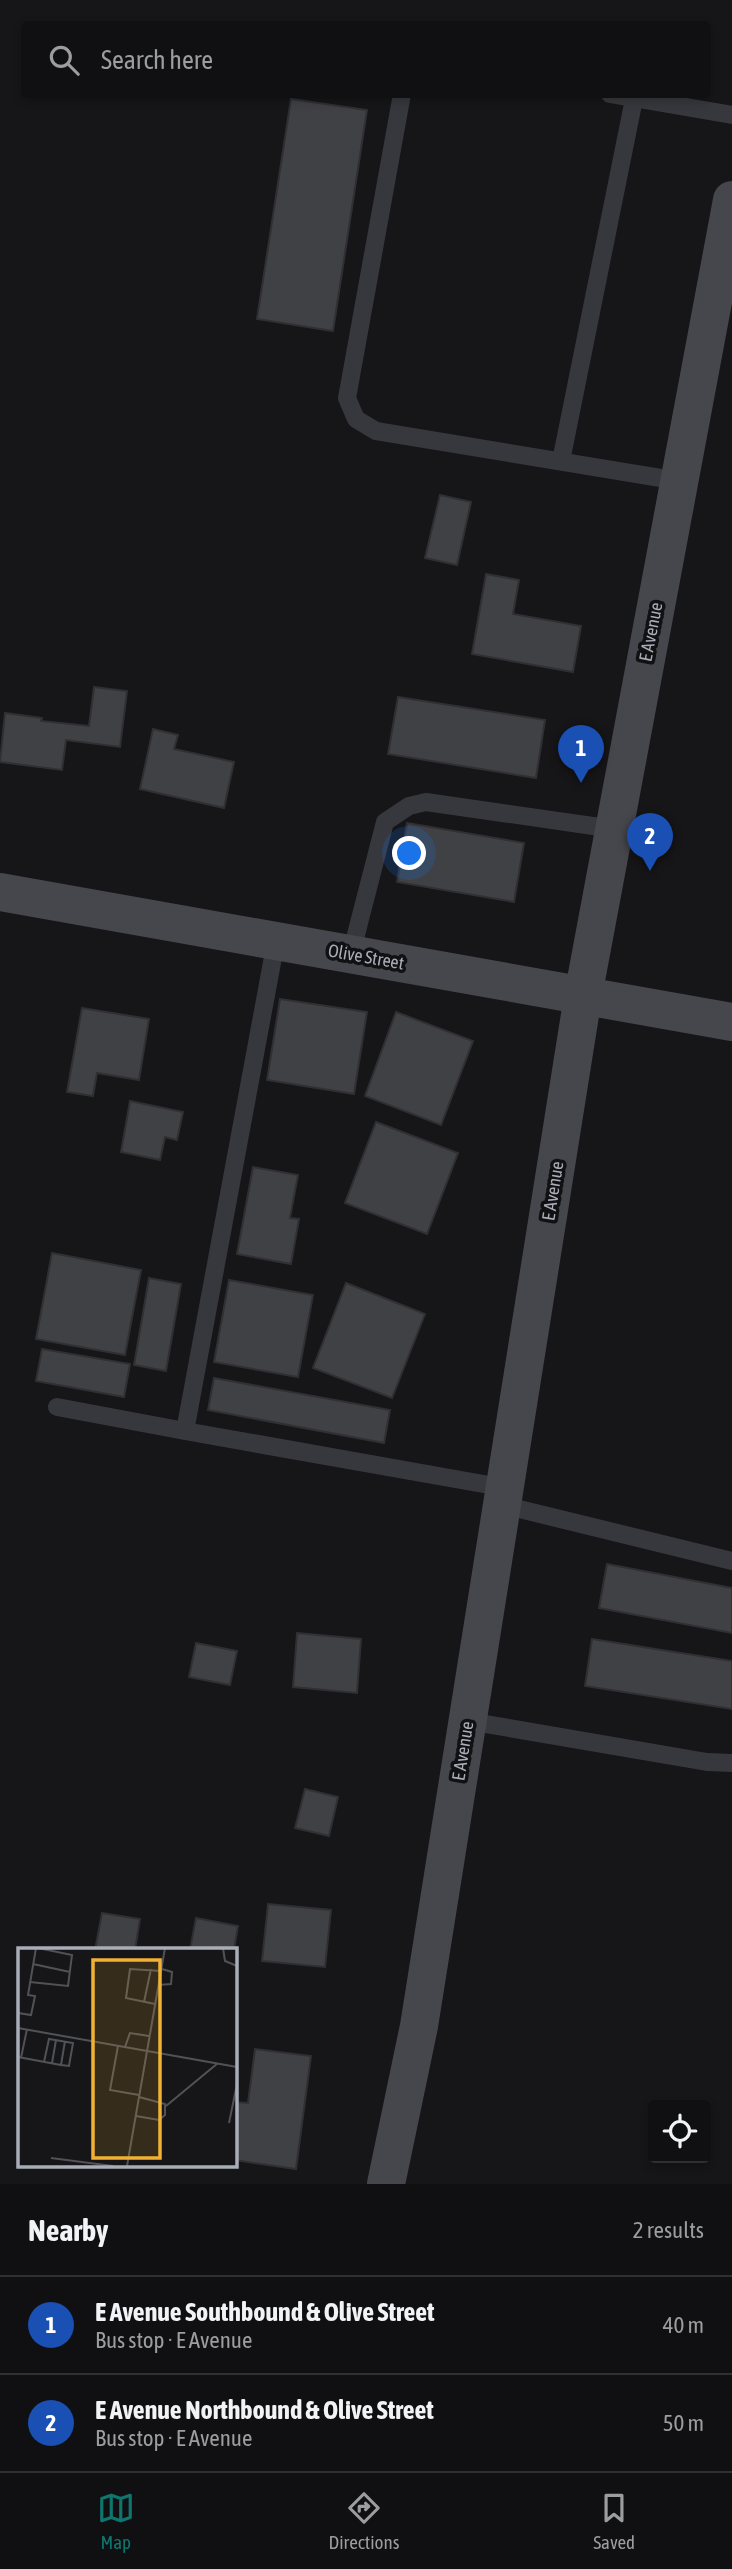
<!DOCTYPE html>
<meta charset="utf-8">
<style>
:root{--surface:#101012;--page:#19191b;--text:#f1f3f6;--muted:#9c9d9f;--line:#303032;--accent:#0f766e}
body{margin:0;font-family:"Asap Condensed",sans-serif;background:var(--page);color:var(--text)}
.controls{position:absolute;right:21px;bottom:21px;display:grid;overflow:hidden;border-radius:7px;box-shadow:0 4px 10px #0003}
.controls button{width:63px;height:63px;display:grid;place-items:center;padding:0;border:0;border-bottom:2px solid var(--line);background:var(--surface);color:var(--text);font:35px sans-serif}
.you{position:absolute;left:410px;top:854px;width:24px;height:24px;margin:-18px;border:5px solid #fff;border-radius:50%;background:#1a73e8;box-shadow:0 0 0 10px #1a73e833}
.badge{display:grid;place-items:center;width:46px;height:46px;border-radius:50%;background:var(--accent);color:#fff;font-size:23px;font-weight:700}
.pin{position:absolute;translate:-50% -58px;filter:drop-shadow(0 2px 4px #0008)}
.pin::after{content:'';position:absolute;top:37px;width:24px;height:21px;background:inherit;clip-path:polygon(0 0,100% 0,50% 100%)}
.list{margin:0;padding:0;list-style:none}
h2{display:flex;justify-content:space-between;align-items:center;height:91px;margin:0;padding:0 28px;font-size:30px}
h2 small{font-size:23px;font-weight:400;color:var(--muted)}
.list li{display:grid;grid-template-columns:46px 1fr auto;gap:21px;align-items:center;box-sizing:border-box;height:98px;padding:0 28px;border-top:2px solid var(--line)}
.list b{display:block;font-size:26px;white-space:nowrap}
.list p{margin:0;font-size:23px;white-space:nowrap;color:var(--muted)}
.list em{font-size:23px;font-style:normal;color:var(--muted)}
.icon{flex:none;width:38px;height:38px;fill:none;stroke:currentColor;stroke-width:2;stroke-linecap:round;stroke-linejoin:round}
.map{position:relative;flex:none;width:732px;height:2184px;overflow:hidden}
.search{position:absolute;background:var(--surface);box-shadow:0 4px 10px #0003;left:21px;right:21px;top:21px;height:77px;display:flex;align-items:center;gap:18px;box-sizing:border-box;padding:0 24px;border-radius:7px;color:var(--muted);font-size:26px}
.sheet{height:287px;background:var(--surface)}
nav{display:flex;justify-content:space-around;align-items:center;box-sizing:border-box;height:98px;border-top:2px solid var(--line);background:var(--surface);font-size:19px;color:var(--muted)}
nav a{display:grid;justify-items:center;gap:4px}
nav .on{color:var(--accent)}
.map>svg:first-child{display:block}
.building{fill:#404145;stroke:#303034;stroke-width:2}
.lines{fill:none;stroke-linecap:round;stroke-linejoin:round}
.lane{stroke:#37383d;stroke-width:18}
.secondary{stroke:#45474d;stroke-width:38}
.labels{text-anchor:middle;stroke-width:7;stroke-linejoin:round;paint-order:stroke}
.street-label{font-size:18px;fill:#a8adb8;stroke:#111113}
.inset-road{fill:none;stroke:#505258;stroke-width:2}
.view{fill:#f2b134;fill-opacity:0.15;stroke:#f2b134;stroke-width:3.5}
.inset-edge{fill:none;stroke:#a8adb8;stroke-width:3.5}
</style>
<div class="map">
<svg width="732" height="2184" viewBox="0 0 732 2184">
<rect width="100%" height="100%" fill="#161618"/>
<path class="building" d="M291,99L367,110L333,331L257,319Z
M440,495L471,502L457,565L425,558Z
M486,574L519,580L513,614L581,626L573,672L472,654Z
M94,687L127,691L120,747L66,740L62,770L0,762L5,713L42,718L41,721L89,726Z
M398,697L545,720L536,778L388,754Z
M153,729L178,735L174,749L234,762L224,808L140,789Z
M407,823L524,843L514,902L397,882Z
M280,999L367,1012L354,1094L267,1080Z
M82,1008L149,1019L139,1080L97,1073L93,1096L67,1092Z
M396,1012L473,1041L441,1125L365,1096Z
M130,1101L183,1112L177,1140L165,1137L160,1160L121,1152Z
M376,1122L458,1153L427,1234L345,1203Z
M253,1167L298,1175L290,1218L299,1219L291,1264L237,1254Z
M52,1253L141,1270L125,1355L36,1339Z
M149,1278L181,1284L166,1371L134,1365Z
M229,1280L313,1295L298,1377L214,1362Z
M346,1283L425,1314L392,1398L313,1368Z
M42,1349L130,1364L124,1397L36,1381Z
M214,1378L390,1410L384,1443L208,1410Z
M607,1564L732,1588V1633L599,1608Z
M297,1633L361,1639L357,1693L293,1687Z
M592,1639L732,1661V1709L585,1686Z
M196,1643L237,1651L230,1685L189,1677Z
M305,1789L338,1797L329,1836L295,1828Z
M268,1904L331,1910L325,1967L262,1961Z
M102,1913L140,1919L135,1950H95Z
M196,1918L238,1926L234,1950H190Z
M255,2049L311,2056L296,2169L234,2160V2102L248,2103Z"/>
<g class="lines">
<path class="lane" d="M402,94L347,398L356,419L376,431L679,481
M610,94L732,115
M561,461L634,99
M276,941L185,1431L506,1488
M351,954L385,822L409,806L426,802L614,829
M57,1407L185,1431
M503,1505L732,1561
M468,1721L707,1762L732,1763"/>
<path class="secondary" d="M0,892L732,1022
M386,2184L419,2026L583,996L732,200"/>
</g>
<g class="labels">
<g class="street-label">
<text transform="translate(651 632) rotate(-79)" y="6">E Avenue</text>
<text transform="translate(366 957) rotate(10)" y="6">Olive Street</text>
<text transform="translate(553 1191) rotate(-81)" y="6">E Avenue</text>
<text transform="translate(463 1751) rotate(-81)" y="6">E Avenue</text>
</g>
</g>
<g transform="translate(18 1948)">
<rect width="219" height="219" fill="#161618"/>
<path class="inset-road" d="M205,0L207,13L219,18M15,16L52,24M12,34L50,38L54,7L20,0M140,37L153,36L154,24L144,21M126,54L133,21M137,56L108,50L112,21L143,23M0,65L13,67L17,48L10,47L18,0M0,80L219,119M100,98L92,142L121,147M107,99L112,85L131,88M0,109L43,117L47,93M3,110L9,81M26,114L31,91L55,95L51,118L43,117M34,115L38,92M148,158L200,115M118,168L141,172L147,167V156L121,149M211,175L219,136M33,210L95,218M109,218L147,0"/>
<path class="view" d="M75,12H142V210H75Z"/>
<rect width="219" height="219" class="inset-edge"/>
</g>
</svg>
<div class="controls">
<button><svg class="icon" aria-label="locate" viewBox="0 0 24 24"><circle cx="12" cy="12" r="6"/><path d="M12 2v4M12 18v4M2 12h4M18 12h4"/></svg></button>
</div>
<div class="you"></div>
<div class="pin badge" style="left:581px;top:783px;background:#1a4fb4">1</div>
<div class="pin badge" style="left:650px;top:871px;background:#1a4fb4">2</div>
<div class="search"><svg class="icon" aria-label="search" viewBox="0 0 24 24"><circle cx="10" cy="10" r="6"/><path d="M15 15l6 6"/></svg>Search here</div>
</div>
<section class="sheet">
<h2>Nearby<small>2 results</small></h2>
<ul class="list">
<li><span class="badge" style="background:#1a4fb4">1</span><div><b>E Avenue Southbound &amp; Olive Street</b><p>Bus stop · E Avenue</p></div><em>40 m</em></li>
<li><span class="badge" style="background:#1a4fb4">2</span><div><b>E Avenue Northbound &amp; Olive Street</b><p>Bus stop · E Avenue</p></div><em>50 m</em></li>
</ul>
</section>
<nav>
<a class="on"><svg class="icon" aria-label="map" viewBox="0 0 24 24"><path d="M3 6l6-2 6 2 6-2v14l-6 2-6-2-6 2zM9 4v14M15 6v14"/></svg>Map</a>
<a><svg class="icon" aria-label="directions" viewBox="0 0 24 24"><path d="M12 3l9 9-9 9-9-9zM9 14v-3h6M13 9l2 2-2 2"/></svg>Directions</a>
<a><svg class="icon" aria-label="saved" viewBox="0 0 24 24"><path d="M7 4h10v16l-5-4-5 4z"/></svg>Saved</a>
</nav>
